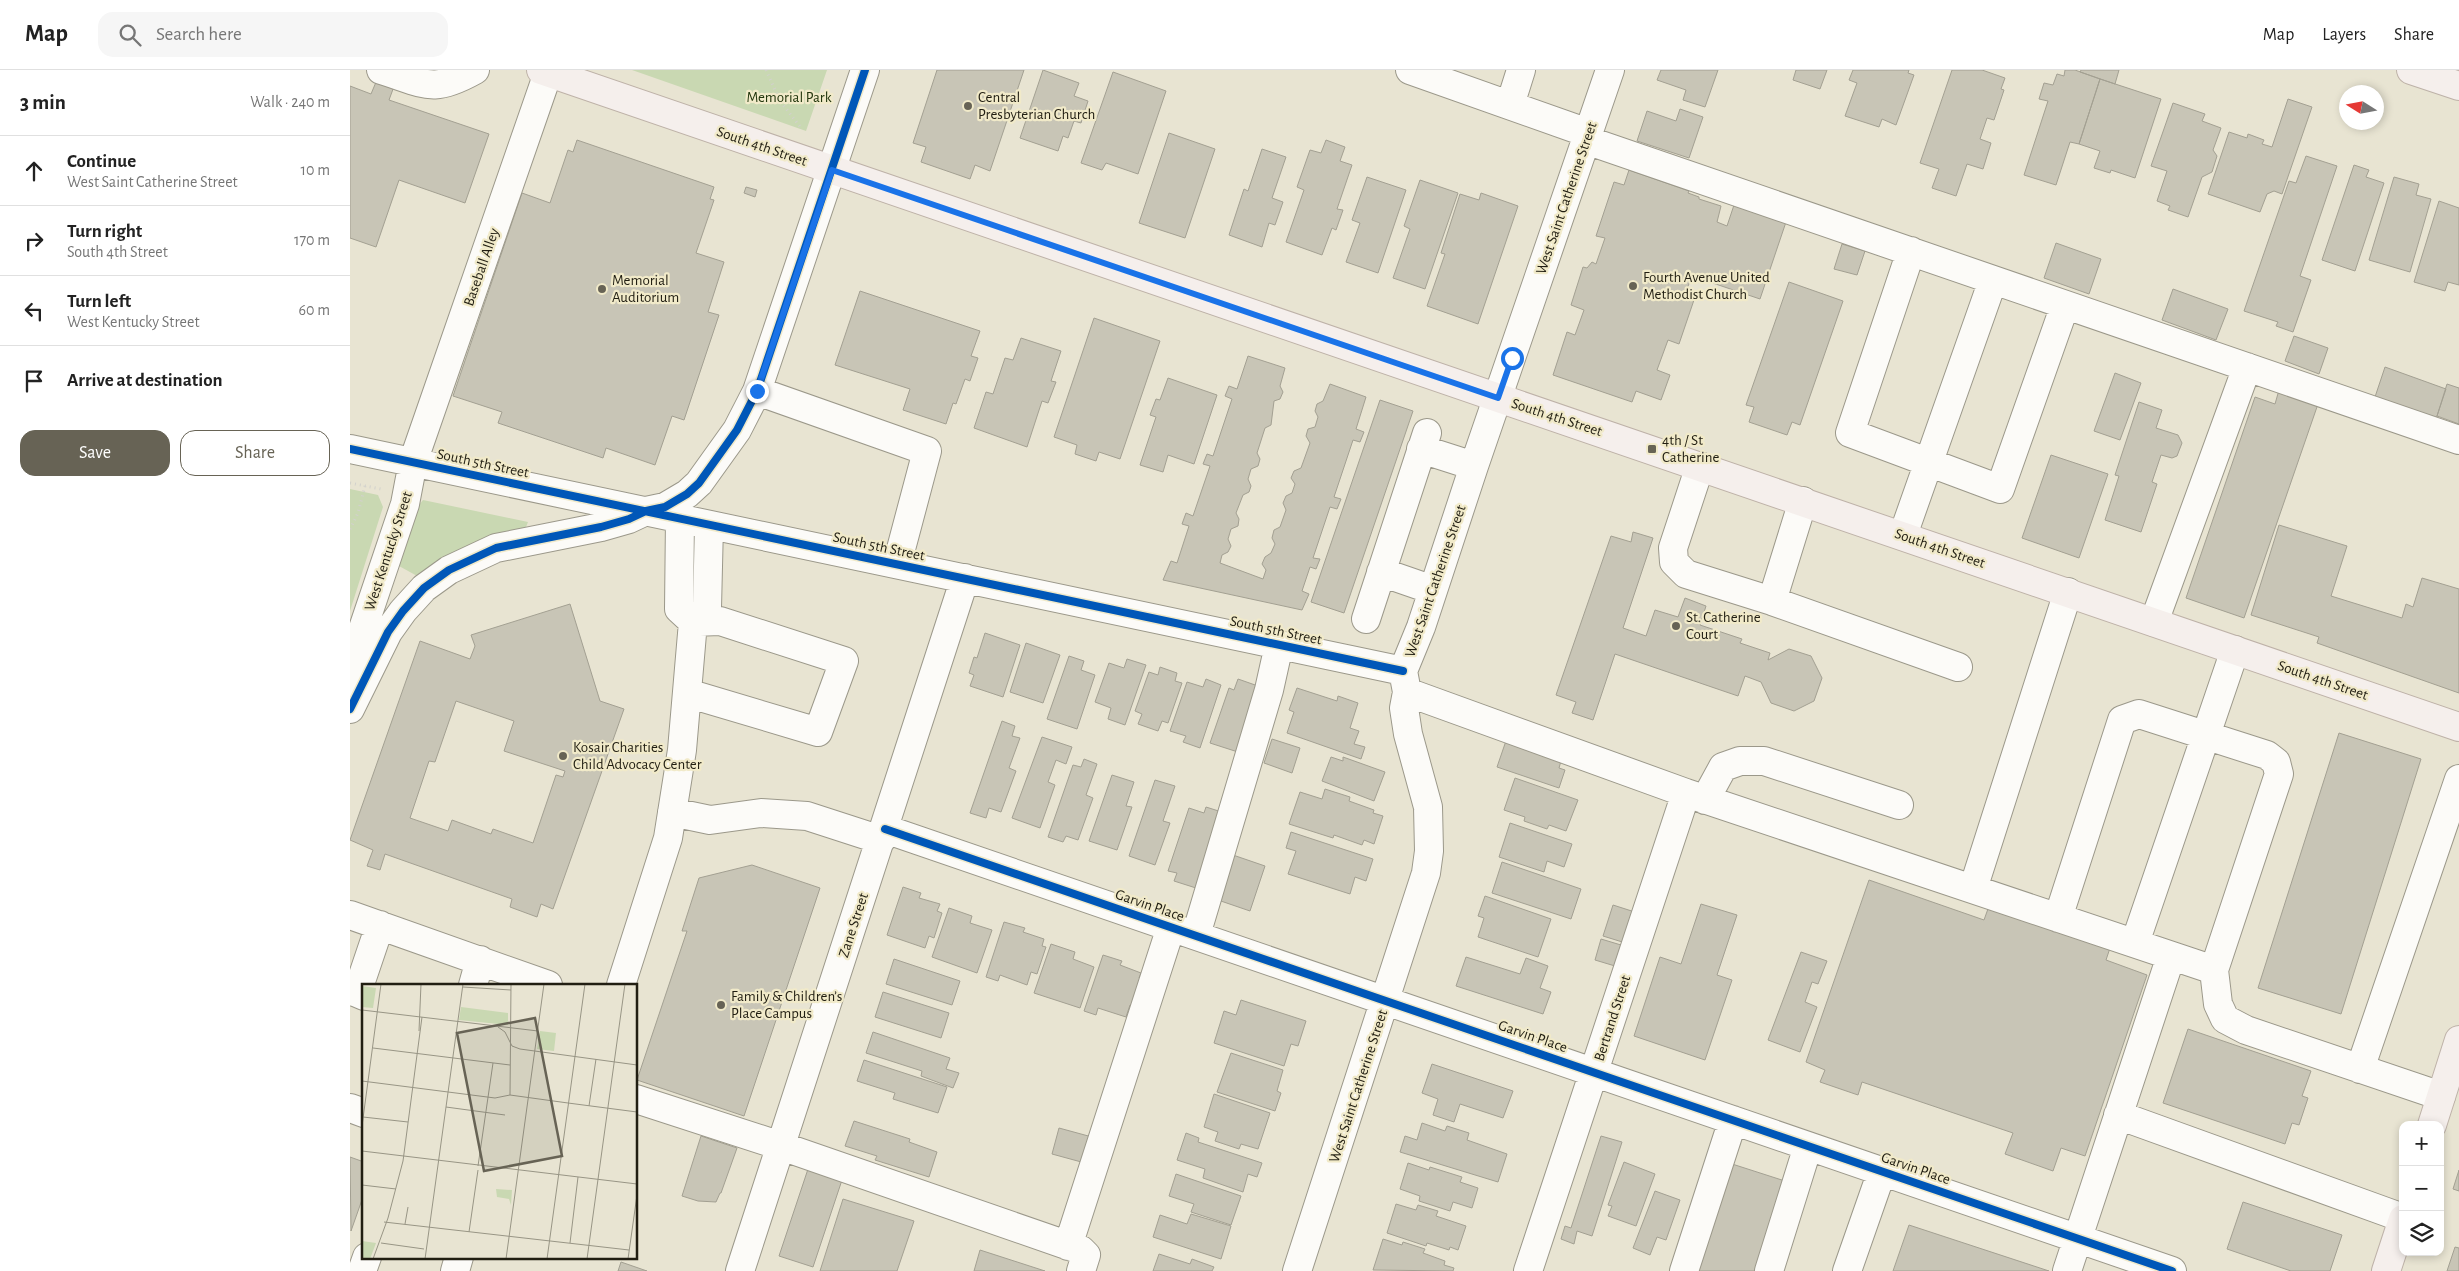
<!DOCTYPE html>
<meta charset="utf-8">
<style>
:root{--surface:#fff;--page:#f6f6f6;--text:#222;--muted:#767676;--line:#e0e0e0;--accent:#676355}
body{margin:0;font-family:"Alegreya Sans",sans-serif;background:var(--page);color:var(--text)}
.controls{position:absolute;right:15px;bottom:15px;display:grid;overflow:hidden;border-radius:10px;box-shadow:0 2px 8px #0003}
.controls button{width:45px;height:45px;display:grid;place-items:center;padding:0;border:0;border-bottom:1px solid var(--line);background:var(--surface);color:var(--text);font:25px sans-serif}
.compass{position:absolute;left:1989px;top:15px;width:45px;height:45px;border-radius:50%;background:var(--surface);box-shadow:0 2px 8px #0003;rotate:281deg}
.stop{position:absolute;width:15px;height:15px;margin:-11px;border:4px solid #1a73e8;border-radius:50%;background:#fff}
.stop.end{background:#1a73e8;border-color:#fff;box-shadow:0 1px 5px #0008}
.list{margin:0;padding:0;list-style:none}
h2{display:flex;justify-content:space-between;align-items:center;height:65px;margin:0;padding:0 20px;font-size:21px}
h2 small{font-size:16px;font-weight:400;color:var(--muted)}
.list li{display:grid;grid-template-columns:32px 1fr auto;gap:15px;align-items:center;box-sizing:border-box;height:70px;padding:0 20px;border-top:1px solid var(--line)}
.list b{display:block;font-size:19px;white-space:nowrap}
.list p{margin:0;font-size:16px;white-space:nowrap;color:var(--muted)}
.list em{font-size:16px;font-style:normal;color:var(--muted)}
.actions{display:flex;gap:10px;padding:15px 20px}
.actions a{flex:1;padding:11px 0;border:1px solid var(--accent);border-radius:15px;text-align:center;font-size:18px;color:var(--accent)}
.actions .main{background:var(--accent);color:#fff}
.icon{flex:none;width:28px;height:28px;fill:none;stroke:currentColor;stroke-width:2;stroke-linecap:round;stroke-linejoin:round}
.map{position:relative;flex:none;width:2109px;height:1201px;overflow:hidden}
header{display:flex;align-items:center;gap:30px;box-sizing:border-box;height:70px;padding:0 25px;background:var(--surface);border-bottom:1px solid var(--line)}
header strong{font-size:24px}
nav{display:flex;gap:28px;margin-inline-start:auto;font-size:18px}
.search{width:350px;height:45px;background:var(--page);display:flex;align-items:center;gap:12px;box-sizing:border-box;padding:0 18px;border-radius:15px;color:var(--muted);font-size:19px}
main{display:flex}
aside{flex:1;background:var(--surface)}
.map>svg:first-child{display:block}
.green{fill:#c9d8b2}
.building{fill:#c8c5b6;stroke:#a3a092;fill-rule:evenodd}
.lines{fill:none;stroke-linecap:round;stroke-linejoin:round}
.minor-casing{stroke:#9b988a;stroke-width:30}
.major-casing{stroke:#beb2a8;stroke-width:30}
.path{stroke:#d2d1cc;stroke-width:3;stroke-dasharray:1 4;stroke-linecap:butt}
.minor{stroke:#fcfbf8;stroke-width:28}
.major{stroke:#f5efec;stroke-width:28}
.cycleway-casing{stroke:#f1eac9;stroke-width:11}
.cycleway{stroke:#0057b8;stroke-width:8}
.route{stroke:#1a73e8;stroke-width:6}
.poi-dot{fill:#676355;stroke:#f1eac9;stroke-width:2}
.labels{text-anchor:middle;stroke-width:4.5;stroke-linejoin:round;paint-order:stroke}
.park-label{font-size:15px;fill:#22360d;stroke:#f1eac9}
.poi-label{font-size:15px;fill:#211e12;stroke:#f1eac9;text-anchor:start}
.street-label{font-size:15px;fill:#211e12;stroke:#f1eac9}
.inset-road{fill:none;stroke:#989585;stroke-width:1}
.view{fill:#676355;fill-opacity:0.15;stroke:#676355;stroke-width:2.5}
.inset-edge{fill:none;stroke:#211e12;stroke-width:2.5}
</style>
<header>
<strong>Map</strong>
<div class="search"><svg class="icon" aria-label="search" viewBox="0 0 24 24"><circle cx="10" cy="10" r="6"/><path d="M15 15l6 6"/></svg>Search here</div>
<nav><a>Map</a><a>Layers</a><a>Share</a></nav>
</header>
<main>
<aside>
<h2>3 min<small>Walk · 240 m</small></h2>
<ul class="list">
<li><svg class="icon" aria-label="ahead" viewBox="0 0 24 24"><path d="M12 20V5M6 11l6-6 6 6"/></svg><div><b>Continue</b><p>West Saint Catherine Street</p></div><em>10 m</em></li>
<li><svg class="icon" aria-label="right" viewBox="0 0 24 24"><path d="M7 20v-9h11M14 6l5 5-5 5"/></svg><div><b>Turn right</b><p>South 4th Street</p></div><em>170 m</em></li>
<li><svg class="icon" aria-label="left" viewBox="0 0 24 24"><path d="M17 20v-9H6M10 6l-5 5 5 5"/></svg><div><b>Turn left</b><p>West Kentucky Street</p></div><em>60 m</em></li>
<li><svg class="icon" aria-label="arrive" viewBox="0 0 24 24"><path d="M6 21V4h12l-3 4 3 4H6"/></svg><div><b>Arrive at destination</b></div></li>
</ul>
<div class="actions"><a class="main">Save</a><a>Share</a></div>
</aside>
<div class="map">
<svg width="2109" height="1201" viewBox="0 0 2109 1201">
<rect width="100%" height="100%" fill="#e8e4d2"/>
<path class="green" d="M282,0H477L456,61Z
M0,419L28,425L33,437L0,541Z
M73,430L178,452L176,457C133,468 105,480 69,507L49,496L68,436Z"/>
<path class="building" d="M587,0H674L640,101L625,95L620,109L571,92L576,77L563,73Z
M693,0L729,13L724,26L738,31L731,53L724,51L718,68L713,66L708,81L670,68Z
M1311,0H1368L1355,37L1333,30L1336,20L1307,10Z
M1446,0H1477L1470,19L1443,10Z
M1503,0H1559L1558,3L1564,5L1546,55L1532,49L1529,57L1495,46L1507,13L1499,10Z
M1602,0H1632L1655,8L1651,19L1654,20L1644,50L1637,48L1630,69L1641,73L1633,99L1617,94L1606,126L1582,118L1589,99L1570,93Z
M1715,0H1725L1750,9L1729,74L1720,72L1706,115L1674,105L1698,31L1689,29L1694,13L1703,15L1707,4L1714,6Z
M1731,0H1769L1765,14L1730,2Z
M763,2L816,21L788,104L756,93L752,100L731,93Z
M29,5L46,11L39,30L139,64L115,133L49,110L26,177L0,168V16L21,24Z
M1750,9L1811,29L1785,108L1761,100L1760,103L1744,98L1750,81L1729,74Z
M1938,29L1962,37L1932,124L1924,121L1917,124L1910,142L1858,124L1879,62L1897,68L1898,64L1914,70L1912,74L1922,77Z
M1823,33L1855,44L1852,51L1871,58L1863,80L1867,86L1862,102L1852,107L1838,147L1818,140L1820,136L1807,131L1817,101L1801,96Z
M1330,39L1353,47L1339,88L1287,71L1297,41L1326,51Z
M819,63L865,79L835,168L789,153Z
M227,70L364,117L360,129L364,130L346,183L374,192L358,242L369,245L334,350L322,346L305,395L256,378L253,388L148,353L152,342L103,326L172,123L200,133L218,80L223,82Z
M976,70L995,77L990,91L1002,95L987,139L993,140L986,160L982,158L972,185L936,172L954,120L947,117L960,80L971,83Z
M912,79L936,87L922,128L933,132L925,155L919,153L912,177L879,165L894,119L898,121Z
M1956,86L1987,96L1950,206L1961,210L1943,262L1926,256L1928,252L1894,241L1939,111L1946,113Z
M2004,95L2019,100L2016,107L2034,113L2005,201L1972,190Z
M1279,100L1339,121L1338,123L1349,127V129L1371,136L1367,152L1377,156L1384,135L1436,152L1410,229L1342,206L1335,224L1345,227L1329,274L1318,270L1307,300L1320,305L1311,330L1286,321L1282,332L1203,305L1217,262L1225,265L1234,240L1221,235L1233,197L1237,198L1242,192L1246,194L1255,168L1246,166L1264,112L1274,115Z
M1017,107L1056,120L1028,203L996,192L1010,153L1002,150Z
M2044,107L2069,114L2066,125L2081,129L2060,202L2019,190Z
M1070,110L1108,123L1075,219L1043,208L1060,159L1054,156Z
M396,117L407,120L405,127L394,123Z
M1131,123L1168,136L1128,254L1077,236L1095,184L1091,183L1110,124L1129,130Z
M2089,131L2109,138V215L2098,212L2095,221L2064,212Z
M1706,173L1751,189L1739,224L1694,208Z
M1492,174L1515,181L1507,205L1484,199Z
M1439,212L1493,231L1450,355L1442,352L1437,365L1399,352L1404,337L1396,335Z
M1823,219L1878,239L1866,270L1812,250Z
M510,221L630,261L621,286L628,288L620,311L615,309L606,334L603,333L596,354L553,340L560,319L485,295Z
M744,248L810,271L770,389L749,382L746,391L725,384L727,375L704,367Z
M1944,266L1978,278L1969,304L1935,291Z
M671,268L711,281L701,311L706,312L698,333L692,331L677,377L624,358L636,322L643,324L655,288L663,290Z
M898,286L935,298L930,316L933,322L930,329L924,331L921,355L915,358L907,383L910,389L908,396L901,399L898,409L901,416L899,422L893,425L886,443L889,449L888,456L881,459L878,469L881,476L878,482L872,485L870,493L913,509L916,500L912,494L915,487L921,483L925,474L922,468L924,460L930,457L936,440L933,433L936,426L942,423L945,414L941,408L944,401L951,398L960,373L956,366L958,359L965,357L968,347L965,341L967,334L973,331L980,314L1016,327L1006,359L1014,362L1010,372L1003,370L984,427L991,429L987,439L980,437L963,488L970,489L966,499L960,497L952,521L959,524L952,540L813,510L821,491L827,493L839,456L832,454L836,443L843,446L860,396L853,394L857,384L863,386L882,329L875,326L879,316L887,319Z
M2035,297L2096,319L2086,349L2025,327Z
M1765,303L1791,313L1770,370L1744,361Z
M818,308L867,325L844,394L818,385L813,402L790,395L806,347L800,345L806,329L810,330Z
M2097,314L2109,318V354L2087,346Z
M1929,320L1968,334L1894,548L1836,528L1905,327L1925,334Z
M1030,330L1063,341L994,543L961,532Z
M1789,332L1812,340L1806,358L1828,365L1832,373L1827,386L1822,388L1811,385L1802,412L1807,414L1791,462L1755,450L1769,406L1765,405Z
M1701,385L1758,404L1729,488L1672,468Z
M1929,455L1997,476L1981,526L2052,548L2056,534L2063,537L2072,508L2109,519V623L1967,573L1969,567L1901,545Z
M1283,462L1303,468L1273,558L1296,566L1305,540L1328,547L1335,528L1356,536L1350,555L1392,569L1390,573L1420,583L1418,590L1439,579L1461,586L1472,608L1464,631L1444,641L1421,633L1411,612L1395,606L1388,626L1265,584L1243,650L1222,643L1226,632L1206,625L1261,466L1281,472Z
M220,534L250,631L274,639L203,839L191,834L187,847L160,837L162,829L35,784L30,800L17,796L23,780L0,770L70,571L120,589L125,576L121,565ZM106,631L164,651L154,681L215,701L213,707L206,705L183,773L143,759L141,764L102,750L98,761L60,748L79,691L85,692Z
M635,563L670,575L653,627L620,616L624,605L619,603L624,587L627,588Z
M676,573L710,585L693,633L660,622Z
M719,586L734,591L731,600L745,605L727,659L697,649Z
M777,589L796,595L775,655L758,649L761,638L745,632L759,593L774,598Z
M810,597L827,603L825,611L832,613L818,653L812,651L808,661L788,654L792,644L785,641L799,602L808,605Z
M856,609L871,615L850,678L833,672L836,666L820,661L837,612L853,617Z
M888,609L908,616L891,683L860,673L879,618L884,620Z
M947,618L987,631L988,626L1008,633L1000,658L1009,661L1004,674L1015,677L1011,689L937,663L944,642L939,640Z
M652,651L665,656L662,666L670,668L659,698L666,701L651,742L639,738L636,748L620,743Z
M1989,663L2071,689L1991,944L1908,918Z
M1158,665L1213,684L1209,698L1215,700L1209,718L1147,697Z
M692,667L722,677L716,694L706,690L698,712L705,715L690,758L662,748Z
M922,669L950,678L942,703L914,693Z
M981,687L993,691V687L1035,702L1024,731L972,711Z
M734,689L747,694L736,725L743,728L728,770L716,766L713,772L698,767L723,695L731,697Z
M762,705L784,712L776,736L782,737L767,780L739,771Z
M1165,708L1228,730L1216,761L1199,755L1197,759L1174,751L1175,747L1154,740Z
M805,710L825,716L813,751L820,753L805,795L779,786Z
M975,719L1000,727L999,731L1024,740L1023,743L1033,746L1024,774L1014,770L1012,775L984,765L983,768L939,754L950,722L972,729Z
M856,737L878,744L846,818L824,811L827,803L818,801L839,738L854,743Z
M1160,753L1222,774L1214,797L1197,791L1194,802L1149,787Z
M941,762L1023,789L1016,811L1005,807L1000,824L938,804L946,781L936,778Z
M880,784L915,796L900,841L865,829Z
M1152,792L1231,819L1221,849L1142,823Z
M402,795L470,818L394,1046L287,1010L337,861H332L349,808Z
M1519,810L1634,850L1639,836L1760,878L1756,890L1797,905L1735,1086L1711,1078L1703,1101L1655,1084L1663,1063L1512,1012L1508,1025L1470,1012L1475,1000L1456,992Z
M553,817L571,823L569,828L590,834L587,841L592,843L584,868L579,866L575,878L537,865Z
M1135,826L1201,849L1188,887L1128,867L1134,848L1128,846Z
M1351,834L1387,845L1367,905L1382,910L1355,990L1284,966L1310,887L1331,894Z
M1263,835L1291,844L1282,875L1253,866Z
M599,838L622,846L620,853L642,860L627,903L582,887Z
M654,852L675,858L673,862L694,869L692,876L696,877L687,904L681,902L677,915L650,905L648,911L636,907Z
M1251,869L1281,878L1275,899L1245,890Z
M701,874L725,882L723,889L744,897L730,938L684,923Z
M1451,882L1477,891L1468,914L1462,912L1455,932L1467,937L1450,982L1418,970Z
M753,885L772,891L770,895L791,903L789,908L794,910L785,937L780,935L776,947L748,938L746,945L734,941Z
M1116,887L1170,904L1176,888L1198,896L1190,918L1201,922L1193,944L1106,916Z
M544,889L610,911L602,935L536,914Z
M533,922L599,943L591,968L525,947Z
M891,930L956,951L948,976L941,974L934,996L864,973L874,941L886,945Z
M1838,959L1961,1001L1952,1026L1958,1028L1949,1055L1942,1053L1935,1074L1813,1033Z
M523,962L600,988L596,999L609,1003L603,1018L571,1006L572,1001L516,983Z
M881,983L933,1000L927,1021L931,1023L925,1041L867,1022Z
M514,990L597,1017L588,1043L543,1029L545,1023L507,1011Z
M1082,994L1163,1021L1153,1048L1110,1034L1104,1052L1083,1045L1088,1029L1072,1023Z
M864,1024L920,1043L908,1079L891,1074L889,1079L865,1071L868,1062L854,1057Z
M504,1051L560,1069L559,1072L587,1082L579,1107L525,1090L527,1086L495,1076Z
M1072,1053L1095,1061L1097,1056L1119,1063L1117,1070L1157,1084L1148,1112L1050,1082L1055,1066L1067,1070Z
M709,1058L742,1067L735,1093L702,1084Z
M836,1063L849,1068L848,1072L912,1093L907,1107L898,1104L893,1122L853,1108L855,1099L827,1090Z
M351,1066L387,1078L371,1123H370L366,1132L348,1131L332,1126Z
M1251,1066L1272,1072L1242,1166L1227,1161L1224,1174L1211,1169L1215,1156L1221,1158Z
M0,1087L14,1092V1124L1,1161Z
M1274,1092L1305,1104L1286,1156L1258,1146L1262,1136L1258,1135Z
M1058,1093L1079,1100L1080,1097L1112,1107L1110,1112L1128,1118L1122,1138L1103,1132L1100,1141L1069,1131L1070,1126L1050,1119Z
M1379,1093L1438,1112L1409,1201H1345Z
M458,1099L492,1110L463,1197L429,1186Z
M2109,1100V1121L2103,1119Z
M826,1104L891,1126L881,1155L841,1142L844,1134L819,1126Z
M1305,1121L1330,1130L1316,1170L1307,1167L1300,1185L1283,1178Z
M493,1129L564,1151L547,1201H470Z
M1893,1132L1992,1165L1980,1201H1941L1877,1179Z
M1046,1134L1066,1140L1068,1135L1088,1141L1086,1146L1116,1156L1108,1180L1100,1177L1099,1180L1077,1173L1076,1176L1037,1163Z
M841,1144L881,1156L871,1189L803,1167L810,1145L837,1154Z
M1559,1155L1699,1201H1543Z
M1033,1169L1052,1175L1053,1172L1075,1179L1073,1183L1095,1191L1094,1195L1104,1198L1103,1201L1023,1200Z
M2105,1177L2109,1178V1201H2097Z
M630,1180L695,1201H624Z
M809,1184L840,1194L842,1189L864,1197L862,1201H803Z
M271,1192L297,1201H268Z"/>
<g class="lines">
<g class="minor-casing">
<path id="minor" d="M31,0C76,14 82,24 125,0
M1060,0L1238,63
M1160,35L1171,0
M1236,70L2109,370
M1561,181L1500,363L1650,419L1715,235
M407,321L577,381L547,494
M0,379L1053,601
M1071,379L1124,396
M1350,396L1323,478L1324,492L1336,504L1422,531L1608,597
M330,448L329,539L343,552L370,551L494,591L468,662L337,623
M1553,465L1643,210
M1031,502L1083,520
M1422,531L1453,431
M1016,549L1077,363
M1804,552L1897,297
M0,597L55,434L63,392L198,3
M1057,622L1336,723L1864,900L1868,934L1875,949L1896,960L2091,1026
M0,639L38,562L53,541L74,518L99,500L146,478L251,457L279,449L296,441L315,437L337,424L349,413L387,360L407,321L515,0
M1355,730L1373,697L1390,691H1414L1549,735
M322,742L360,750L411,743L457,746L531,770
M535,759L1822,1201
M1623,819L1718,522
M0,845L198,915
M1708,848L1772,650L1789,644L1917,685L1926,692L1929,704L1864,900
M846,865L919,620L929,575
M1785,873L1885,580
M123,915L130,890
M271,915L318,768L332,680L343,552L357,538L359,455
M14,926L7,923L30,855
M2010,999L2109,709
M286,1029L431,1076L731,1180L736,1185L731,1201
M0,1038L14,1043
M1768,1045L2053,1148
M718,1176L821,857
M12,1201L17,1187
M105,1201L109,1187
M390,1201L615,508
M947,1201L1076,803L1079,781L1078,737L1058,664L1054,638L1057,622L1053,601L1071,557L1124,396L1260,0
M1178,1201L1336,723
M1334,1201L1383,1050
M1419,1201L1458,1076
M1497,1201L1532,1101
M1717,1201L1821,886"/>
</g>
<g class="major-casing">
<path id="major" d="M191,0L2109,657
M2061,0L2109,16
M2082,1055L2109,970
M2036,1201L2053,1149"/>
</g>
<path class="path" d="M416,0L430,31L452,59
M0,413L31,419
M0,459L8,443L15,416"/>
<use href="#minor" class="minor"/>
<use href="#major" class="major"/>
<g class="cycleway-casing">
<path id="cycleway" d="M0,379L1053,601
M0,639L38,562L53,541L74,518L99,500L146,478L251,457L279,449L296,441L315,437L337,424L349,413L387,360L407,321L515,0
M535,759L1822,1201"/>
</g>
<use href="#cycleway" class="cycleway"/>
</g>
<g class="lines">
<path class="route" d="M407,321L482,100L1148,328L1162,288"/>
</g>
<g class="poi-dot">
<circle cx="618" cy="36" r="5"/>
<circle cx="1283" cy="216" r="5"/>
<circle cx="252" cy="219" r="5"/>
<rect x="1297" y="374" width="10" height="10" rx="2.5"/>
<circle cx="1326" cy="556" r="5"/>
<circle cx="213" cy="686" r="5"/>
<circle cx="371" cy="935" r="5"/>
</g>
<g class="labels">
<g class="park-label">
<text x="439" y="32">Memorial Park</text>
</g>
<g class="poi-label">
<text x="628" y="32">Central<tspan x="628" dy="17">Presbyterian Church</tspan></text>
<text x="1293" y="212">Fourth Avenue United<tspan x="1293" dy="17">Methodist Church</tspan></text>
<text x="262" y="215">Memorial<tspan x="262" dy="17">Auditorium</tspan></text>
<text x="1312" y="375">4th / St<tspan x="1312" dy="17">Catherine</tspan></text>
<text x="1336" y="552">St. Catherine<tspan x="1336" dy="17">Court</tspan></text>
<text x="223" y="682">Kosair Charities<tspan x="223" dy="17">Child Advocacy Center</tspan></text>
<text x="381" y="931">Family &amp; Children’s<tspan x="381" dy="17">Place Campus</tspan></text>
</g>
<g class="street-label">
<text transform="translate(412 76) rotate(19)" y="5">South 4th Street</text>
<text transform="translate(1216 128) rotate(-71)" y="5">West Saint Catherine Street</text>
<text transform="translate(131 197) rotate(-71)" y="5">Baseball Alley</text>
<text transform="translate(1207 347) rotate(18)" y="5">South 4th Street</text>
<text transform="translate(133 393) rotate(12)" y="5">South 5th Street</text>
<text transform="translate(529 476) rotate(12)" y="5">South 5th Street</text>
<text transform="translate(1590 478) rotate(19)" y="5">South 4th Street</text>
<text transform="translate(38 481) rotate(-72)" y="5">West Kentucky Street</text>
<text transform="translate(1085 511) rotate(-71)" y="5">West Saint Catherine Street</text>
<text transform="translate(926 560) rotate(12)" y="5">South 5th Street</text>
<text transform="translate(1973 610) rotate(19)" y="5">South 4th Street</text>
<text transform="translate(800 835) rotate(19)" y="5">Garvin Place</text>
<text transform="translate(503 855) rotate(-72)" y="5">Zane Street</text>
<text transform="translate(1262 948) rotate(-72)" y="5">Bertrand Street</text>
<text transform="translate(1183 966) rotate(19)" y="5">Garvin Place</text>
<text transform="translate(1008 1016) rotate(-72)" y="5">West Saint Catherine Street</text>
<text transform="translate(1566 1098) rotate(19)" y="5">Garvin Place</text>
</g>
</g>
<g transform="translate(12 914)">
<rect width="275" height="275" fill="#e8e4d2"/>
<path d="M0,2L14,4L11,24L0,23ZM99,23L146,29V41L97,36ZM178,47L194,49L192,67L175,65ZM134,205L150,206L149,221L147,215L135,213ZM0,257L14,259L8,275H0Z" fill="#c9d8b2"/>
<path class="inset-road" d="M101,3L149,6M0,26L176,47M136,43L143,48L150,62L158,65L275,81M57,47L59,0M11,64L148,81M0,97L133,114L148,111L206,119M148,111L149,0M206,119L275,128M227,122L234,75M84,123L143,131M1,133L46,138M0,142L19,0M0,167L275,200M116,182L131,79M0,201L34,205M22,238L267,266M43,240L46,223M107,248L116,186M19,259L62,265M208,259L216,193M11,275L26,234L41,177L60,33M63,275L101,0M144,275L182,0M185,275L223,0M225,275L263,0M266,275L275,211"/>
<path class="view" d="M173,34L200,172L122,187L95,49Z"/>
<rect width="275" height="275" class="inset-edge"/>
</g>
</svg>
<div class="controls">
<button>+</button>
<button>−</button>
<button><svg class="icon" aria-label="layers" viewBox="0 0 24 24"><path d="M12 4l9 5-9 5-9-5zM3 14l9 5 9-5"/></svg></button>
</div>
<svg class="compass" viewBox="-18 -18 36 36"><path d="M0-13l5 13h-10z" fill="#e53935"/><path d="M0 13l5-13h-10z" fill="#767676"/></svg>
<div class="stop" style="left:1162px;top:288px"></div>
<div class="stop end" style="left:407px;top:321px"></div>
</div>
</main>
